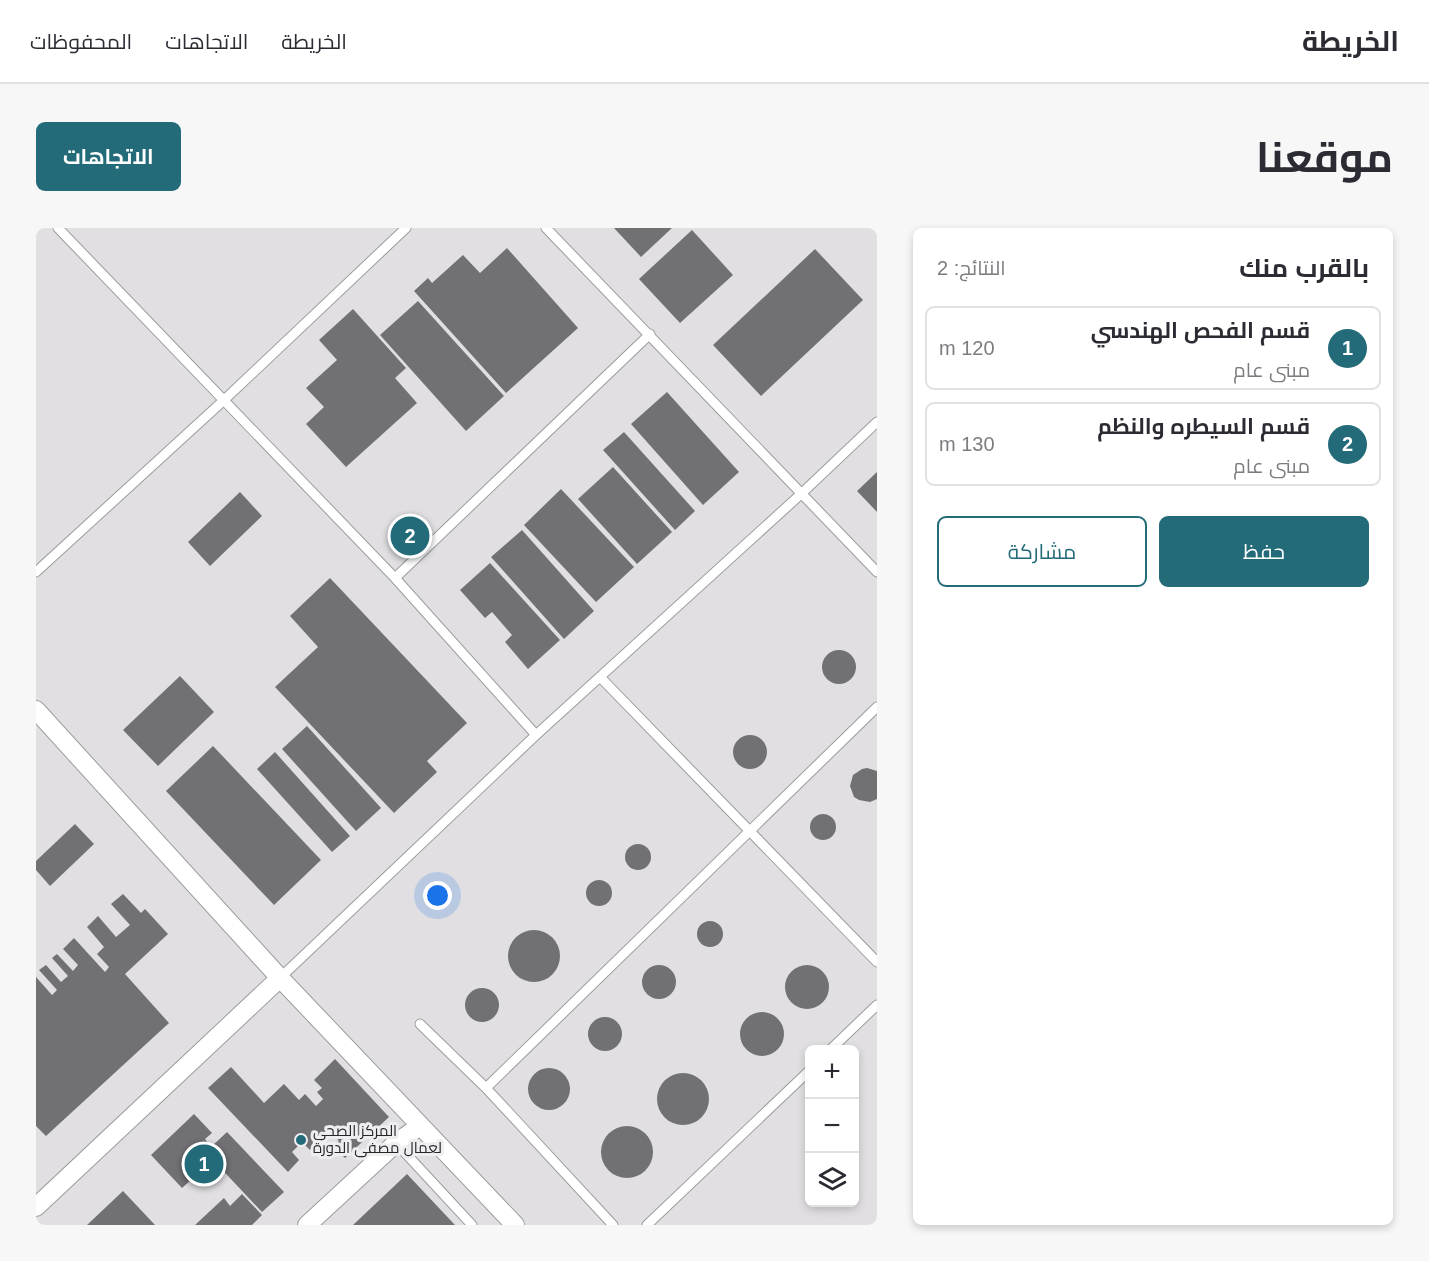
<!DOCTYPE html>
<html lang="ar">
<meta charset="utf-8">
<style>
:root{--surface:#fff;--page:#f7f7f7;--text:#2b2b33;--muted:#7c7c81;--line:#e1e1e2;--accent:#246b79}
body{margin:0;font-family:Helvetica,Cairo,sans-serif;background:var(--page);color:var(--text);direction:rtl}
.controls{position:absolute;right:18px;bottom:18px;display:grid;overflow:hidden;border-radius:9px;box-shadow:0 3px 9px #0003}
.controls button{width:54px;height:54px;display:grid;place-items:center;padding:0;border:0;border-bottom:2px solid var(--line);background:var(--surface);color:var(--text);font:30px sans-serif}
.you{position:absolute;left:402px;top:668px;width:21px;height:21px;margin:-15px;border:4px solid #fff;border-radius:50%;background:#1a73e8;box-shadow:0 0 0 9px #1a73e833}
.badge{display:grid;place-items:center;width:39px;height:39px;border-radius:50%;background:var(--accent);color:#fff;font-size:20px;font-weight:700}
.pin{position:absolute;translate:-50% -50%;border:3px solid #fff;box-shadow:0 2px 6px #0006}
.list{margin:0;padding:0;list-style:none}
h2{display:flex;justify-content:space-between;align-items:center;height:78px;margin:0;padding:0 24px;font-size:26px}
h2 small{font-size:20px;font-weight:400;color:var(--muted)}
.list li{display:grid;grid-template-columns:39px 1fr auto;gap:18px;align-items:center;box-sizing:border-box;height:84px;margin:0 12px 12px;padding:0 12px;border:2px solid var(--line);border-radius:9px}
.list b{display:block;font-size:22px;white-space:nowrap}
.list p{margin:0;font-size:20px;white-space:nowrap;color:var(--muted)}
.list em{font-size:20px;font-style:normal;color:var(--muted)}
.actions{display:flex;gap:12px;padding:18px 24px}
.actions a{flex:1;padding:14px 0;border:2px solid var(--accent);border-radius:9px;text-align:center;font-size:21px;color:var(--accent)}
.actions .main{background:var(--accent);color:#fff}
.icon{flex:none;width:33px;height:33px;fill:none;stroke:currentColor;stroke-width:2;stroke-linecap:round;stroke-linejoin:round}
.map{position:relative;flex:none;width:841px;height:997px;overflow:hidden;direction:ltr;border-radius:9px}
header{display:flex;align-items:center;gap:36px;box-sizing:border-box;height:84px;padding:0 30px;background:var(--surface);border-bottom:2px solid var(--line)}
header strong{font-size:28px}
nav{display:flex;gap:33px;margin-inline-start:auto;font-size:21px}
.intro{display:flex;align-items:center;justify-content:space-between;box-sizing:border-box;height:144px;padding:0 36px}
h1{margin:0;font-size:42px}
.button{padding:15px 27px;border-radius:9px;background:var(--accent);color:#fff;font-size:21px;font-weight:700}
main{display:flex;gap:36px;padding:0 36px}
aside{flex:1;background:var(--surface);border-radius:9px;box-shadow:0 3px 9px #0003}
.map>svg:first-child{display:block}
.building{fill:#717174}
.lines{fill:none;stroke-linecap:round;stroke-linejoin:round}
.lane-casing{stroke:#9c9b9e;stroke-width:11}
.street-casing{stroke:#9c9b9e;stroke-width:20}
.lane{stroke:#fff;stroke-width:9}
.street{stroke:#fff;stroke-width:18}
.poi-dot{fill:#246b79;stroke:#eeedf0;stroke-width:2}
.labels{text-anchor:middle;stroke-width:6;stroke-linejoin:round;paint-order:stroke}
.poi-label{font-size:15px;fill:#262627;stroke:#eeedf0;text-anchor:start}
</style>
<header>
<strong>الخريطة</strong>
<nav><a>الخريطة</a><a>الاتجاهات</a><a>المحفوظات</a></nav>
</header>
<div class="intro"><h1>موقعنا</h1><a class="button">الاتجاهات</a></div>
<main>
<aside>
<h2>بالقرب منك<small>النتائج: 2</small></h2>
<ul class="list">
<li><span class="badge">1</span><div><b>قسم الفحص الهندسي</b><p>مبنى عام</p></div><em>120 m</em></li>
<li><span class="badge">2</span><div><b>قسم السيطره والنظم</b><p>مبنى عام</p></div><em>130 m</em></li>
</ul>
<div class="actions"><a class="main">حفظ</a><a>مشاركة</a></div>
</aside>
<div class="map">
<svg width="841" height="997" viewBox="0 0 841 997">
<rect width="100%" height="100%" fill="#e1dfe2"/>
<path class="building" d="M578,0H636L605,29Z
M656,2L697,47L644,95L603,51Z
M471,20L542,100L470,165L378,63L392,50L396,55L427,27L444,45Z
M779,21L827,72L725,168L677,117Z
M382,73L468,168L430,203L344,107Z
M317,81L370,140L359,150L381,175L310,239L270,196L288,179L270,160L301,132L283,112Z
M631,164L703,244L667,277L595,196Z
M588,204L659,283L639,302L567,222Z
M577,239L636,304L601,336L542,271Z
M841,244V284L821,263Z
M525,261L598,339L560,374L488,297Z
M204,264L226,288L174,338L152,314Z
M486,302L558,383L528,411L455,329Z
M454,335L524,412L492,441L469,414L476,407L456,384L449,390L424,362Z
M294,350L431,495L391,533L401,544L358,585L239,459L282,419L254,388Z
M786 439a17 17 0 1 1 34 0a17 17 0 1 1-34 0Z
M144,448L178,484L122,538L87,502Z
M271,498L345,580L320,603L246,521Z
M697 524a17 17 0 1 1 34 0a17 17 0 1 1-34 0Z
M177,518L285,632L238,677L130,563Z
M239,524L314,608L296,624L221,541Z
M831,540L841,543V571L834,574L823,572L818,569L814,558L817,547L826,541Z
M774 599a13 13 0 1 1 26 0a13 13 0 1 1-26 0Z
M39,596L58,616L14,658L0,642V633Z
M589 629a13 13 0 1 1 26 0a13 13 0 1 1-26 0Z
M550 665a13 13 0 1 1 26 0a13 13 0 1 1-26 0Z
M87,666L105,685L109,681L132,706L89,746L133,795L10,908L0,898V749L16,767L21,762L3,742L10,737L25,754L32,748L16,730L21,726L37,743L42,737L27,721L38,710L69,744L73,739L61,726L68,719L51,699L62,688L80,709L94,697L75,676Z
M661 706a13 13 0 1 1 26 0a13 13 0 1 1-26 0Z
M472 728a26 26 0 1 1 52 0a26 26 0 1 1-52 0Z
M749 759a22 22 0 1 1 44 0a22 22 0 1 1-44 0Z
M606 754a17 17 0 1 1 34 0a17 17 0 1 1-34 0Z
M429 777a17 17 0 1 1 34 0a17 17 0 1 1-34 0Z
M704 806a22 22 0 1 1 44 0a22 22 0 1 1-44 0Z
M552 806a17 17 0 1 1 34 0a17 17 0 1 1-34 0Z
M299,831L353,889L309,930L297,918L303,913L294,903L274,922L266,914L256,924L263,932L252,944L172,860L195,839L228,875L248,856L263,872L269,866L280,878L287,871L281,864L286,860L278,852Z
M492 861a21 21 0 1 1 42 0a21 21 0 1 1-42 0Z
M621 871a26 26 0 1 1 52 0a26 26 0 1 1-52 0Z
M158,886L176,905L169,911L175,919L191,904L248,964L226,984L177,932L146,960L115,927Z
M565 924a26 26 0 1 1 52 0a26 26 0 1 1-52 0Z
M371,946L419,997H317Z
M87,963L119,997H51Z
M206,966L226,987L216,997H159L188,970L194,978Z"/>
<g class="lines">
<g class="lane-casing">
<path id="lane" d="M22,0L359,350L500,507
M510,0L841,344
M0,344L187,173L370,0
M359,350L614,106
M564,449L841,734
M244,750L500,507L765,266L841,194
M384,796L450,860L577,997
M794,822L841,777
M450,860L841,479
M360,915L436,997
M611,997L774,842"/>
</g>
<g class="street-casing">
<path id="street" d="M0,482L244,750L479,997
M0,979L244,750
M271,997L360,915L384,898"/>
</g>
<use href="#lane" class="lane"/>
<use href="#street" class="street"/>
</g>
<circle class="poi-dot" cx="265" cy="912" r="6"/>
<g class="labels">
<g class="poi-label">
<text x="277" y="908">المركز الصحي<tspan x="277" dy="17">لعمال مصفى الدورة</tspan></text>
</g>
</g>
</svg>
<div class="controls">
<button>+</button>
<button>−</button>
<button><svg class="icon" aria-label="layers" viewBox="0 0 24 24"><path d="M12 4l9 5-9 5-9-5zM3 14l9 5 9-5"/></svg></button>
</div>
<div class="you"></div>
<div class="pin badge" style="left:168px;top:936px">1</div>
<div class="pin badge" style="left:374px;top:308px">2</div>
</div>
</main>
